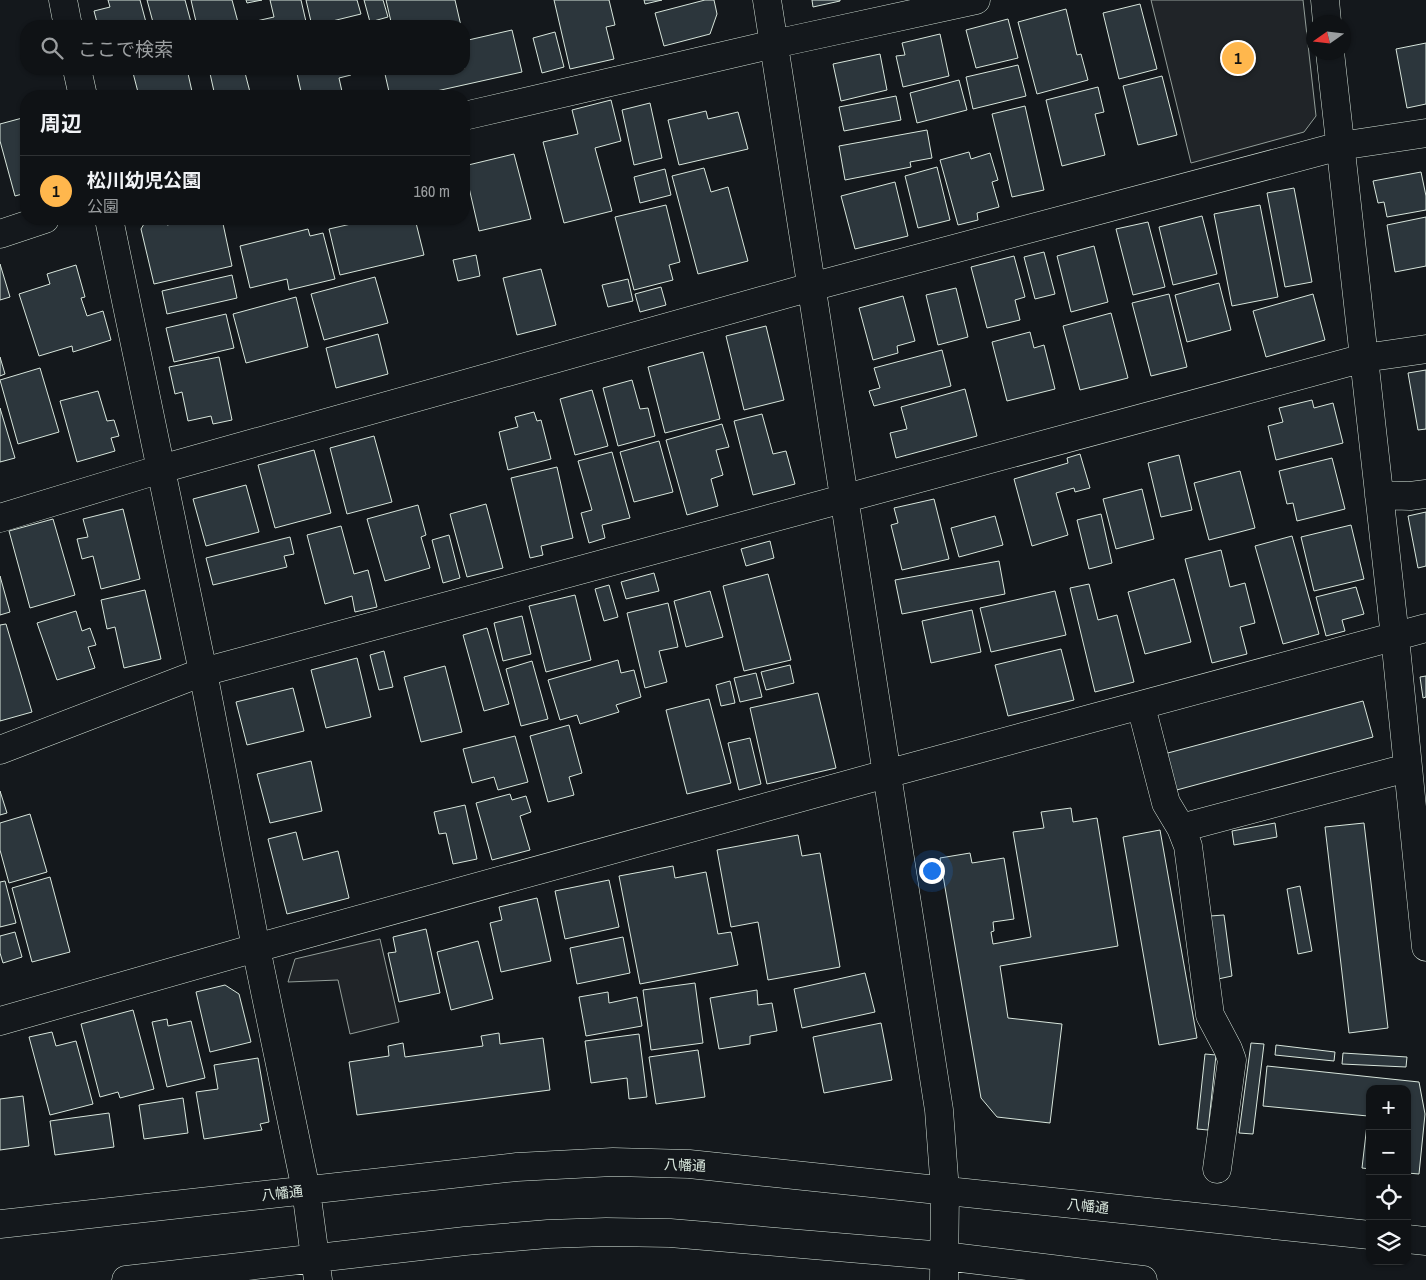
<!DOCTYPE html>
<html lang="ja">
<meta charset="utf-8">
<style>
:root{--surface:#0f1215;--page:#181b1e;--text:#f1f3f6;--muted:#9b9ea0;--line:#2f3234;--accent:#ffb74d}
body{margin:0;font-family:"Archivo Narrow","Noto Sans JP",sans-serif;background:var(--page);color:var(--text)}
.controls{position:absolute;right:15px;bottom:15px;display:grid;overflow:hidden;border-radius:10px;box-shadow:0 1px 4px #0004}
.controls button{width:45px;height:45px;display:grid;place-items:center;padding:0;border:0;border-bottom:1px solid var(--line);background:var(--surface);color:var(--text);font:25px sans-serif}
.compass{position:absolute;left:1306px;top:15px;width:45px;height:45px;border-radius:50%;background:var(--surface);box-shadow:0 1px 4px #0004;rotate:256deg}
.you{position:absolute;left:931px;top:870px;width:18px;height:18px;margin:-12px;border:4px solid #fff;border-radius:50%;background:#1a73e8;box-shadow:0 0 0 8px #1a73e833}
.badge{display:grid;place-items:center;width:32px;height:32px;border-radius:50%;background:var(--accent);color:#111;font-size:16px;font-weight:700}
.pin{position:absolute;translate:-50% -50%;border:2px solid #fff;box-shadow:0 1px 5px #0006}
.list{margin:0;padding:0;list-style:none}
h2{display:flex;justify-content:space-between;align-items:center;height:65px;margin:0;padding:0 20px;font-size:21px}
h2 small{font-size:16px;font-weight:400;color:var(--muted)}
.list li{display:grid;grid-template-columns:32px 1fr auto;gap:15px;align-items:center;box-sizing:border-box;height:70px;padding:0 20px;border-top:1px solid var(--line)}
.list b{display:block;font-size:19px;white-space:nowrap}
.list p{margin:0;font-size:16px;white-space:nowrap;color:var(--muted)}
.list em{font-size:16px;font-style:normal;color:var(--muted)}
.icon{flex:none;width:28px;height:28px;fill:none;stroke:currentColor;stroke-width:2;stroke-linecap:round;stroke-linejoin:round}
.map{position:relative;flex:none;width:1426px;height:1280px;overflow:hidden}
.search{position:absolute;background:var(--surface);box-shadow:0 1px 4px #0004;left:20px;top:20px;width:450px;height:55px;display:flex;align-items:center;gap:12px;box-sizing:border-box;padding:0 18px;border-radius:20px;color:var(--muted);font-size:19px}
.panel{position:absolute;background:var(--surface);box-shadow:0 1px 4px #0004;left:20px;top:90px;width:450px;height:135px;border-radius:20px}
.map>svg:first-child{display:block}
.green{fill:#202428;stroke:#939e99}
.building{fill:#2c363c;stroke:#d8e6dc}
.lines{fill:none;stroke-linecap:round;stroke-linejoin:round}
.minor-casing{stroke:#d8e6dc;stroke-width:29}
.minor{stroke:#14181c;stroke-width:28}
.labels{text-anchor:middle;stroke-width:4;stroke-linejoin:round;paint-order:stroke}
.street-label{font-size:14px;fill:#d8e6dc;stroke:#14181c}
</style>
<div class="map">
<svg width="1426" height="1280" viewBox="0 0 1426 1280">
<rect width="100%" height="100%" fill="#14181c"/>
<path class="green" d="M1151,0H1303L1316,116L1304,132L1191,163Z
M380,939L399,1022L350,1034L338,980L288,982L295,959Z"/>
<path class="building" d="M108,0H140L147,26H98L94,11L110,7Z
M147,0H185L192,26H154Z
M191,0H232L239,26H197Z
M246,0H262L247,3Z
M270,0H301L307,26H253L252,22L274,17Z
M306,0H357L361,14L312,26Z
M364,0H383L388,17L370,22Z
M386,0H455L461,26H392Z
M554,0H609L615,25L606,27L614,59L570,69Z
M644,0H662L645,4Z
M705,0H714L717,14L710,34L664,46L655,13Z
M812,0H840V1L813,7Z
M1140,4L1157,69L1119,79L1103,13Z
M1066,9L1077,55L1081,54L1088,80L1037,94L1018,22Z
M1008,19L1018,58L976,68L966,30Z
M512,30L522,72L414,96H390L385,74L402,69H464V39V41Z
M555,32L564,67L542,73L533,38Z
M940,34L949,76L903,87L896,56L905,55L902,43Z
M1426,43V104L1407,108L1396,49Z
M880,54L887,90L841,101L833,64Z
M1018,65L1026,96L973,109L966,77Z
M132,69H187L193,96H139Z
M209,69H244L251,96H215Z
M296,69H349L351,75L339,78L343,96H302Z
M1162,76L1177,135L1138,145L1123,86Z
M959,80L967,110L917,123L910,93Z
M1098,87L1104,112L1095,114L1105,155L1062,166L1046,100Z
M896,96L901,120L844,131L839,107Z
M611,100L621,141L595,148L612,211L564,223L543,142L578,134L572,110Z
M650,103L662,158L634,165L622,110Z
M1025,106L1044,190L1012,197L992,114Z
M706,111L708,119L738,112L748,149L679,165L668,120Z
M26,117V193L15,196L0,141V124Z
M927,130L932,158L910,162L911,167L845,180L839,146Z
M969,152L971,159L990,153L998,180L992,182L999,207L977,213L978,220L958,225L940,160Z
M514,154L531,219L479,231L464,166Z
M937,167L950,220L918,228L905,176Z
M704,168L711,192L728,187L748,261L698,274L672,176Z
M665,169L671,195L640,203L634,177Z
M1421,172L1426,196V210L1387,217L1384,202L1378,203L1373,181Z
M895,182L908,236L855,249L841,196Z
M1294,188L1312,282L1285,287L1267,193Z
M666,205L680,262L669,265L673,280L634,290L615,217Z
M1260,205L1278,297L1232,306L1214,214Z
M1202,216L1217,274L1173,285L1159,227Z
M1426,217V266L1395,272L1387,225Z
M147,219H165L167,225L196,219H222L232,266L154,284L141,229Z
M373,219H415L424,255L340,275L329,229Z
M1148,222L1165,287L1133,295L1116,229Z
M308,229L310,236L323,233L335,279L289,290L287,279L250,288L240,246Z
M1094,246L1108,302L1071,312L1057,256Z
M1044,252L1055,294L1035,299L1024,257Z
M476,255L480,276L458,281L453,260Z
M1014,256L1025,297L1015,300L1020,320L987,328L971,267Z
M0,264L10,297L0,300Z
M76,265L85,297L81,298L87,316L103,311L111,340L73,352L72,346L39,356L19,294L50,284L47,274Z
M541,269L556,325L517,335L503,278Z
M232,275L237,298L167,314L162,291Z
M375,277L388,323L324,340L311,294Z
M628,279L633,301L608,307L602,285Z
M1219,283L1231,330L1187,342L1175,295Z
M661,287L666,305L640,312L635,294Z
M956,288L968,337L938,345L926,295Z
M1169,294L1187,367L1151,376L1132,303Z
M1313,294L1325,340L1266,357L1253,311Z
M903,296L915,341L897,346L898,353L873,360L859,308Z
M296,297L308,347L246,363L233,314Z
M1111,313L1128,378L1080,390L1063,326Z
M226,314L234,348L174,362L166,328Z
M766,326L784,400L744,410L726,336Z
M1030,332L1034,348L1044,345L1055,389L1007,401L992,342Z
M378,334L388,374L336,388L326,348Z
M942,350L951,386L874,406L869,391L880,388L874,368Z
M703,352L720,419L665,433L648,367Z
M0,357L5,374L0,376Z
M219,357L232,420L213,424L211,416L188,421L182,392L175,394L169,367Z
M40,368L59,432L18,444L0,380Z
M1426,370V429L1418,430L1408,373Z
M632,380L640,409L648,408L655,436L618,446L603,388Z
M965,389L977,436L896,458L890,433L907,429L901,407Z
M592,390L608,446L575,455L560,399Z
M98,391L107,421L114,420L119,436L111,438L115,451L77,462L60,401Z
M1312,400L1314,408L1333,403L1343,443L1276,460L1268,426L1283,422L1279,408Z
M0,408L15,458L0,462Z
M534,412L537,421L541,420L551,459L508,470L499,432L518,427L515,417Z
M762,414L773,454L786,451L795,484L753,495L734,421Z
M722,424L729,447L716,450L723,475L711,479L718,506L687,515L666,440Z
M374,436L392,502L347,514L330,448Z
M659,441L673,492L634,502L620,452Z
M314,450L331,513L275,528L258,465Z
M612,452L630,518L602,525L605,538L589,543L581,513L592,510L578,461Z
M1080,454L1090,488L1075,492L1074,488L1056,493L1068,535L1032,546L1014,479L1068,463L1067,458Z
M1179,455L1192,510L1161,517L1148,463Z
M1332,458L1345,509L1297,521L1293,503L1287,504L1279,471Z
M557,467L573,538L541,546L543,555L530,558L511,478Z
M1240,471L1255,528L1209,540L1194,483Z
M246,485L259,532L206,546L193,499Z
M1142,489L1154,539L1116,549L1103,499Z
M934,499L949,559L902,570L891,525L898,523L894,508Z
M486,504L503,568L467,577L450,514Z
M418,505L426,535L421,537L430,568L385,581L367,519Z
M123,509L140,579L101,589L93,556L82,559L77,539L88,537L83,519Z
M1426,512V566L1418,568L1408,516Z
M1101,514L1112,563L1089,569L1077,520Z
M995,516L1003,545L959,557L951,528Z
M53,519L75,595L30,608L9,531Z
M1351,525L1364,579L1314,591L1301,537Z
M341,526L354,574L368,570L377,607L355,612L352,596L325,604L307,535Z
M449,535L460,578L443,583L432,540Z
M1292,536L1319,634L1283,644L1255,546Z
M290,537L294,554L284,556L287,567L213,585L206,558Z
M770,541L774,558L746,566L741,549Z
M1221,550L1230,587L1245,583L1255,623L1240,627L1247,654L1212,663L1185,559Z
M999,561L1005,594L902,614L895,580Z
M654,573L659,591L626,599L621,582Z
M768,574L791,660L744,671L723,586Z
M0,576L10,612L0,615Z
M1174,579L1191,642L1145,654L1128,592Z
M1089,584L1098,620L1117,615L1134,682L1095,692L1070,588Z
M609,585L618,617L604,621L595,589Z
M1356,587L1364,614L1342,620L1345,631L1326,636L1316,597Z
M145,590L161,659L124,668L115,627L107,629L101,600Z
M710,591L723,637L686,647L674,601Z
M1055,591L1066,635L991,652L980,608Z
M575,595L591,660L546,672L529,606Z
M668,603L678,647L659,651L667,682L645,688L627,613Z
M972,610L981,652L931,663L922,621Z
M76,611L82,631L90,628L96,645L88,647L95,668L57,680L37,623Z
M522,616L531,654L503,661L494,623Z
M6,624L32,712L0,721V625Z
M487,628L509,704L484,711L463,635Z
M1061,649L1074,700L1008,716L995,665Z
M384,651L393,687L379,690L370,655Z
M357,658L371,717L326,728L311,670Z
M618,660L621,673L634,670L641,697L616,705L619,712L580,724L577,715L560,720L548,680Z
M532,661L548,719L521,726L506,669Z
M790,665L794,683L766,690L761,672Z
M445,666L462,732L421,742L404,677Z
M756,673L762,697L740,702L734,678Z
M1426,676V697L1423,698L1420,677Z
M730,681L735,703L721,706L716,685Z
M293,688L304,731L247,745L236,702Z
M818,693L836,768L767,784L750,708Z
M709,699L731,783L687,794L666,710Z
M1363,701L1373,737L1173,791L1164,754Z
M569,725L582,773L569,777L574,795L548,802L530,736Z
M515,736L528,782L498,790L494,777L472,783L463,749Z
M750,738L761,784L739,790L728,743Z
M311,761L322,811L270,823L257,774Z
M0,791L7,813L0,815Z
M510,794L512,800L526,796L531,812L520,816L530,850L492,860L476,803Z
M465,805L477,859L453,864L446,833L439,834L434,812Z
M1071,808L1073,822L1097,818L1118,946L1000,966L1008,1018L1062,1024L1050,1123L997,1117L981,1098L940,858L970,853L972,863L1004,858L1014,919L993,922L994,931L991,932L993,944L1031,937L1013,832L1044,828L1041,812Z
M30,814L47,872L9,883L0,850V823Z
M1275,823L1277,837L1234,845L1232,831Z
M1364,823L1388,1028L1349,1033L1325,827Z
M1160,830L1197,1038L1159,1045L1123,837Z
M296,832L303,860L338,851L349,898L287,914L268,839Z
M798,835L802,856L820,853L840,967L768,980L758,922L731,927L717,850Z
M673,866L675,878L706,872L718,934L731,932L738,965L640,984L619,876Z
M50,877L70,952L32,962L12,888Z
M609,880L619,927L565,939L555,891Z
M5,881L16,923L0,927V882Z
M1300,886L1312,951L1298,954L1287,889Z
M537,898L551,961L501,972L490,923L502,920L499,907Z
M1224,915L1232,976L1218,979L1210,916Z
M426,929L440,993L399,1002L388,953L396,952L393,937Z
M15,932L22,957L3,963L0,953V936Z
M623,937L630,973L577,984L570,948Z
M478,941L493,999L451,1010L437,952Z
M865,973L875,1012L802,1028L794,989Z
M695,983L703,1043L651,1050L643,990Z
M225,985L239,994L251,1042L210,1052L196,992Z
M757,990L758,1005L772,1003L777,1031L750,1036V1044L719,1049L710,998Z
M608,992L609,1003L637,997L642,1026L586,1036L579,997Z
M133,1010L154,1089L120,1098L118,1092L100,1097L81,1024Z
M167,1019L168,1026L191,1021L205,1078L167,1087L152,1022Z
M881,1023L892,1080L824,1093L813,1037Z
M52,1032L56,1046L76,1041L93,1104L50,1115L29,1037Z
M499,1033L500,1044L543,1038L550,1090L357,1115L349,1062L389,1056L388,1046L403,1043L405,1057L483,1046L481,1036Z
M639,1034L647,1097L629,1099L627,1078L591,1083L585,1041Z
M1251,1043L1264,1044L1253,1134L1239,1133Z
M1276,1045L1335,1052L1334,1061L1275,1055Z
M698,1050L705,1097L656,1104L649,1057Z
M1343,1053L1407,1057L1406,1067L1342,1064Z
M1205,1054L1216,1055L1208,1130L1197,1129Z
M258,1058L269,1122L260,1124L262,1130L204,1139L196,1092L218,1089L214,1065Z
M1267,1066L1419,1082L1425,1114L1419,1174L1407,1173V1089H1370V1169L1362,1168L1368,1116L1263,1106Z
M23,1096L29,1146L0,1150V1099Z
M183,1098L188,1133L144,1139L139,1105Z
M109,1113L114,1147L55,1155L50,1121Z"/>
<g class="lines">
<g class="minor-casing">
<path id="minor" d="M63,0L68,26
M767,0L939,1110L945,1191L944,1280
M1325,0L1327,22
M1330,52L1395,637L1426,947
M77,69L83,96
M464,116L774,44L976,0
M109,219L203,672L256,948L306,1190L318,1280
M0,234L45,219
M1379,495L1410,496L1426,494
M0,518L161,469L811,287L1340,146L1426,133
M1141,706L1166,803L1181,828
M0,750L203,672L1364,358L1426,349
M0,1021L256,948L886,774L1426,628
M1217,1169L1232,1060L1228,1049L1210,1015L1188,846L1181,828L1407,768
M0,1224L517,1167L613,1162L689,1164L1370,1235
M1407,1239L1426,1241
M126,1280L465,1241L548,1234L606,1232L670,1233L944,1256L1143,1280"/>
</g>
<use href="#minor" class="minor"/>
</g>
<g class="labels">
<g class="street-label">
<text transform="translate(685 1165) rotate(3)" y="5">八幡通</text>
<text transform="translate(282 1193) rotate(-6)" y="5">八幡通</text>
<text transform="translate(1088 1206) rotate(6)" y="5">八幡通</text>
</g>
</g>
</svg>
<div class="controls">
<button>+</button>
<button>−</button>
<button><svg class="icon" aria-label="locate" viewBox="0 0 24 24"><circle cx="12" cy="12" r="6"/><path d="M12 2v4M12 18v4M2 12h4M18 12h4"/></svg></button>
<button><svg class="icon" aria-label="layers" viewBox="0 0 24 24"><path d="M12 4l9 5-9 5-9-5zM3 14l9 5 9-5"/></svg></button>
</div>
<svg class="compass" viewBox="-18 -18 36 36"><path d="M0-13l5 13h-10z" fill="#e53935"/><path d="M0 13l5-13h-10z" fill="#9b9ea0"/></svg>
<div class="you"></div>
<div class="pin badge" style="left:1238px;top:58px">1</div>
<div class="search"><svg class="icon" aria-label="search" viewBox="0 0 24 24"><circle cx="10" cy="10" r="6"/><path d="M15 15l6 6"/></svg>ここで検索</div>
<section class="panel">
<h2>周辺<small></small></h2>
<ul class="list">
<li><span class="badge">1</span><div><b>松川幼児公園</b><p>公園</p></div><em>160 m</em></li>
</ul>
</section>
</div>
